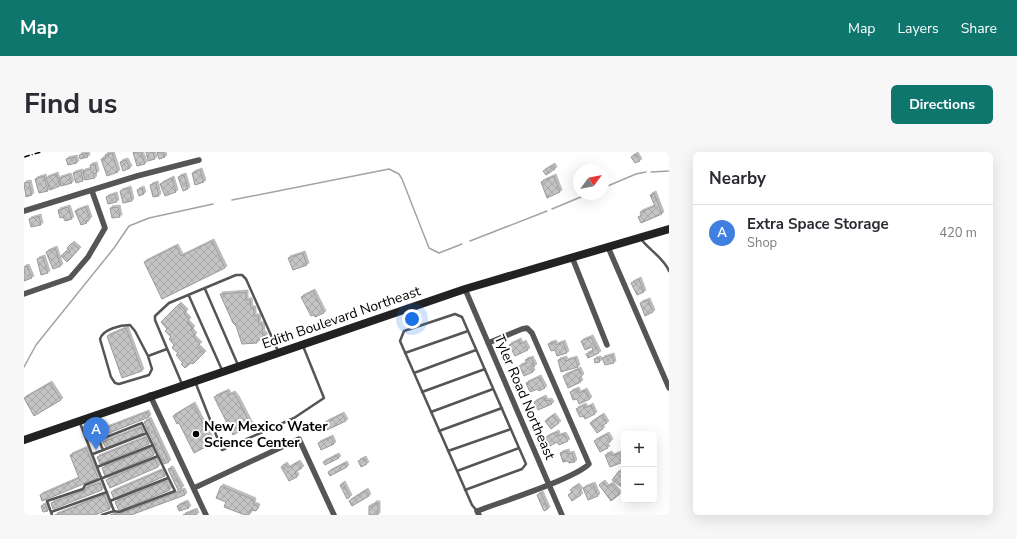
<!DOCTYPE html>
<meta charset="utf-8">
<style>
:root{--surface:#fff;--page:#f7f7f7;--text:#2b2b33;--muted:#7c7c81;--line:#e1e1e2;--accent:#0f766e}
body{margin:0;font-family:"Nunito Sans",sans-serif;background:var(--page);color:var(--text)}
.controls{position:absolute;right:12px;bottom:12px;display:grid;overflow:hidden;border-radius:6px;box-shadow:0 4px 16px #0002}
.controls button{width:36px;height:36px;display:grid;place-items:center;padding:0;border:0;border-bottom:1px solid var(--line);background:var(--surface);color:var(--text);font:20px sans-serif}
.compass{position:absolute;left:549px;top:12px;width:36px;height:36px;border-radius:50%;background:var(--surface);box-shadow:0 4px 16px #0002;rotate:57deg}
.you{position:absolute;left:388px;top:167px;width:14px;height:14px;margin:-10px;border:3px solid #fff;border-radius:50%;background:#1a73e8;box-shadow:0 0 0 6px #1a73e833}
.badge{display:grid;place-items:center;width:26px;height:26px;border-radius:50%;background:var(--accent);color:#fff;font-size:13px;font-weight:700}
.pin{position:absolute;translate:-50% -33px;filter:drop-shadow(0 1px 2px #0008)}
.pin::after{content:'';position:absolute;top:21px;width:14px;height:12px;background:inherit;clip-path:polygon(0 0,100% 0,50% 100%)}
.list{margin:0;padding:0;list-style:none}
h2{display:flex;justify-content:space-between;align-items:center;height:52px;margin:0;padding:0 16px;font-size:17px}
h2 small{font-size:13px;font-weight:400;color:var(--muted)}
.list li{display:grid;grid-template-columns:26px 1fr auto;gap:12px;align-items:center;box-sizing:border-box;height:56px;padding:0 16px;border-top:1px solid var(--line)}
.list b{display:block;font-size:15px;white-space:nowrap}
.list p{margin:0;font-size:13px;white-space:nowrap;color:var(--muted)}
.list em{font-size:13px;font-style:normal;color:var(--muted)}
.map{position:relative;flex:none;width:645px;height:363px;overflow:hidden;border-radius:6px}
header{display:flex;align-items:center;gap:24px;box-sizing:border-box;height:56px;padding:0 20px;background:var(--accent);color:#fff}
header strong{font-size:19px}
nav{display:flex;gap:22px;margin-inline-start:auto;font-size:14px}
.intro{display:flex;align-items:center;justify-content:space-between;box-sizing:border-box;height:96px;padding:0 24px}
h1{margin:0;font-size:28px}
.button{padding:10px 18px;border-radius:6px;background:var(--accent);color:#fff;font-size:14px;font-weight:700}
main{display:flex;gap:24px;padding:0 24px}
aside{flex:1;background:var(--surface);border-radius:6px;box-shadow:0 4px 16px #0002}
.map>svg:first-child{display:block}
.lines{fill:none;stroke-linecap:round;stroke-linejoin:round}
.stream{stroke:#a3a3a3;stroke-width:1.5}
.building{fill:url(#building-cross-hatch);stroke:#999;filter:url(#shadow)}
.lane{stroke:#555;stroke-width:2.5}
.street{stroke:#555;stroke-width:5.5}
.secondary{stroke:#222;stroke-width:8}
.rail{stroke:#000;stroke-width:1.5;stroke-dasharray:6 2 1 2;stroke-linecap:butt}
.poi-dot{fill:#000;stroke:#fff;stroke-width:1.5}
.labels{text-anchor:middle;stroke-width:4;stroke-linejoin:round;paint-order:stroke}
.street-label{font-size:14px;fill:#000;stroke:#fff}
.poi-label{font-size:14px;font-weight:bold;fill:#000;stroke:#fff;text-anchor:start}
</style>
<header>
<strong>Map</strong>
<nav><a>Map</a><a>Layers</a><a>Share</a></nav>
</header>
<div class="intro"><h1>Find us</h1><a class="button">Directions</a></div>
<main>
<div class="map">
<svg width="645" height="363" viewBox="0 0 645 363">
<defs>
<pattern id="building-cross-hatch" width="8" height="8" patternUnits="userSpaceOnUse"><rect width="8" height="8" fill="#c4c4c4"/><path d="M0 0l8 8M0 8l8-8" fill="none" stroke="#a7a7a7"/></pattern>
<filter id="shadow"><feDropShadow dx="2" dy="-2" stdDeviation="0" flood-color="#0004"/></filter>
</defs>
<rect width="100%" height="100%" fill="#fff"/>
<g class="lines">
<path class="stream" d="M627,20L645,19
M579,36L612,22L622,20
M208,48L365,17L375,22L378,27L405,96L415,101L438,92
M528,57L564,42
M446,89L523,59
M0,215L12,193L90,96L105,74L125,66L189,52"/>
</g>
<path class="building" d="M109,0H117L121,12L113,14Z
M122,0H129L131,7L124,9Z
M133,0H139L141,5L135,7Z
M63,1L64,5L56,7L55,3Z
M88,1L94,20L83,24L77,7L82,6L81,3Z
M612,2L616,9L611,11L607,5Z
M51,5L53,11L44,13L42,7Z
M102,8L106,16L99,19L96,10Z
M71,12L73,21L69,22L71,26L61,28L59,19L67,17L66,13Z
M529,13L531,17L522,23L519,19Z
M176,18L180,30L171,33L168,21Z
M57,19L59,29L52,31L49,21Z
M32,22L36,34L26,38L22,26Z
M45,23L48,31L37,34L35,26Z
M160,23L164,37L159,39L154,25Z
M20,24L24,39L15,41L11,27Z
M530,24L536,40L523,46L517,30Z
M148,26L152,40L141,44L136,32Z
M5,30L8,43L2,45L0,31Z
M132,31L135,44L129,45L126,33Z
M105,36L108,49L99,51L96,39Z
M118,36L120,42L115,44L113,38Z
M630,41L638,62L617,71L614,65L618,63L616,60L631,54L626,43Z
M91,42L93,50L84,52L82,45Z
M44,55L48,67L41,69L39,65L36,66L34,58Z
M62,55L66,67L62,69L63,71L57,73L51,59Z
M94,55L96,65L88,66L86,56Z
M15,64L17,73L7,75L5,67Z
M188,89L201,116L138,147L120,110L152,94L157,104Z
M48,91L55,97L43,110L37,104L42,99L45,101L46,99L43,96Z
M31,96L37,114L29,117L22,100Z
M279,101L283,113L269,118L264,106Z
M19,105L24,121L17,123L13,107Z
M3,114L8,126L0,129V115Z
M615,127L620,140L613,143L607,131Z
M289,139L300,161L291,165L290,163L287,164L277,145Z
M222,140V148H226L227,156H230V164H234L235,172H238L239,182H241V188H233V191L218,192L212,174L209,171L196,142Z
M624,148L629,160L621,164L616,151Z
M155,152L162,159L160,162L165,167L163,170L169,176L167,178L171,183L169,185L176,192L173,194L180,201L169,212L167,211L161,216L157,212L159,211L152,203L154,201L148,196L150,193L145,187L147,185L141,179L143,177L137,170Z
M102,176L118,219L98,226L83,184Z
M567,185L575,201L564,206L562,202L569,199L568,195L561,198L557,189Z
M495,188L497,192L500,190L504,198L491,204L485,193Z
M530,190L532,193L539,190L543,201L533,204L531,198L527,199L524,192Z
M588,203L590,211L581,213L578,206Z
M507,206L511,214L507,215L509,220L500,224L495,214L503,211L501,208Z
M541,206V209L551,206L554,215L537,220L534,208Z
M575,206L576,210L571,211L570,207Z
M555,217L558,224L555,226L557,230L544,236L539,224Z
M515,225L521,236L515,239L514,237L506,240L502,231Z
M26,231L37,248L10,264L0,246Z
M553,237L555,241L561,238L566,247L555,252L553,247L549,248L546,240Z
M203,239L205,243L209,241L213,246L227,273L209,283L190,245Z
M520,245L522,249L526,248L528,252L514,258L510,250Z
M169,252L189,291L170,301L155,271L153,272L149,264Z
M560,253L562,256L567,253L571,262L561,267L559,264L556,265L552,257Z
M123,260L125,265L73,286L71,280Z
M318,262L322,269L303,278L300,271Z
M529,263L535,271L527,277L521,269Z
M578,263L583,271L577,274L579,277L573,281L566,271Z
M125,267L145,310L140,312L120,270Z
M117,275L119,281L82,296L79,290Z
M533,280L534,284L540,282L544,289L535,293L533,290L526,294L522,285Z
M583,282L587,289L582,293L584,296L576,300L570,289Z
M122,285L125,292L76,312L73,305Z
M307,285L310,292L297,298L294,291Z
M62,296L74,326L18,349L16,343L55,326L46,303Z
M126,296L130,303L81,324L78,316Z
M543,299L544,302L548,301L551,310L545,311L544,309L539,310L536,301Z
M586,301L588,304L595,301L599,310L586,315L581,303Z
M313,303L315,306L301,313L299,310Z
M340,306L343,312L337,315L334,309Z
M131,307L134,315L86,336L82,328Z
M274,310L278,316L271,320L273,325L265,329L257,315L261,312L264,316Z
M321,311L323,315L306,324L304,320Z
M147,316L158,336L154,338L144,317Z
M138,318L141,324L90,347L87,340Z
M595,319L600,323V337L588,328Z
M142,329L146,338L95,359L91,350Z
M579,330L583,335L587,332L596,342L587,349L575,333Z
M76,331L78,338L29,357L27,351L62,338L61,336Z
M319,331L326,345L323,347L316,333Z
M569,332L574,344L564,348L559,336Z
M553,333L557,338L555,340L557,343L548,349L544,343L548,340L546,338Z
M197,334L230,348L229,352L234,354L232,359L227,358L225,363H221L200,355L202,350L192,346Z
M159,338L161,343L107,363H86L93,361V363Z
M342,338L345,344L328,354L325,349Z
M517,341L524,357L520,359L513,343Z
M80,343L86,357L71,363H31Z
M162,350L165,356L155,359L153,354Z
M350,351H354V363H345V354H350Z
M21,352L24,359L19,360L17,354Z
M171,358L173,363H159Z"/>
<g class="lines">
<path class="lane" d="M616,86C625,98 640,106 645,119
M181,137L214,213
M165,144L198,218
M381,201L444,179
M124,204L111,179L106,173C97,173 79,177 76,187L87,225L91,231L95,232L125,223L128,217L124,204L143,197
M390,221L452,198
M158,232L131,168V164L145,151L212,123H218L222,127L254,199
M172,232L198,298L270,266L300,246L279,194
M398,240L461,217
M407,260L469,237
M56,271L90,359
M415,279L478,256
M424,299L487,277
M69,302L123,281
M73,315L129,293
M433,319L495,296
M441,338L498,317L502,312L438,165L431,162L380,179L376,189L448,353L453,359
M86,349L144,326
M27,360L83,340
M28,363L23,349L59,337L61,333L134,304
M78,363L90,359L95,360L151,339L118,271L75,288L79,298"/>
<path class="street" d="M0,59L113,24L175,8
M584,95L645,236
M548,105L583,193
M441,137L538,363
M0,142L46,126L64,105L81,76L68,39
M126,243L182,363
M170,336L275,287L310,363
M455,363L453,359C477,350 550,327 565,312L508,181L503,176L498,177L464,191"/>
<path class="secondary" d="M0,288L441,137L645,77"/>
<path class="rail" d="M0,5L17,0"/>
</g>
<circle class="poi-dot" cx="172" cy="282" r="4"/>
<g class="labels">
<g class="street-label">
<text transform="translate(317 165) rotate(-19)" y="5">Edith Boulevard Northeast</text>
<text transform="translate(501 245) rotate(67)" y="5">Tyler Road Northeast</text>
</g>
<g class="poi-label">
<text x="180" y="279">New Mexico Water<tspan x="180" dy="16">Science Center</tspan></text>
</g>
</g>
</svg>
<div class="controls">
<button>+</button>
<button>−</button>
</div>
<svg class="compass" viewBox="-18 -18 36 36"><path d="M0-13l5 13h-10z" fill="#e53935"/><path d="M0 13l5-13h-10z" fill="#7c7c81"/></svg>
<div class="you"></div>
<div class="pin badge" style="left:72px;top:298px;background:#3f7fe0">A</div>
</div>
<aside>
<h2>Nearby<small></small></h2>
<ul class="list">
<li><span class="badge" style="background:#3f7fe0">A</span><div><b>Extra Space Storage</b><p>Shop</p></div><em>420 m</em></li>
</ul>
</aside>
</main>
